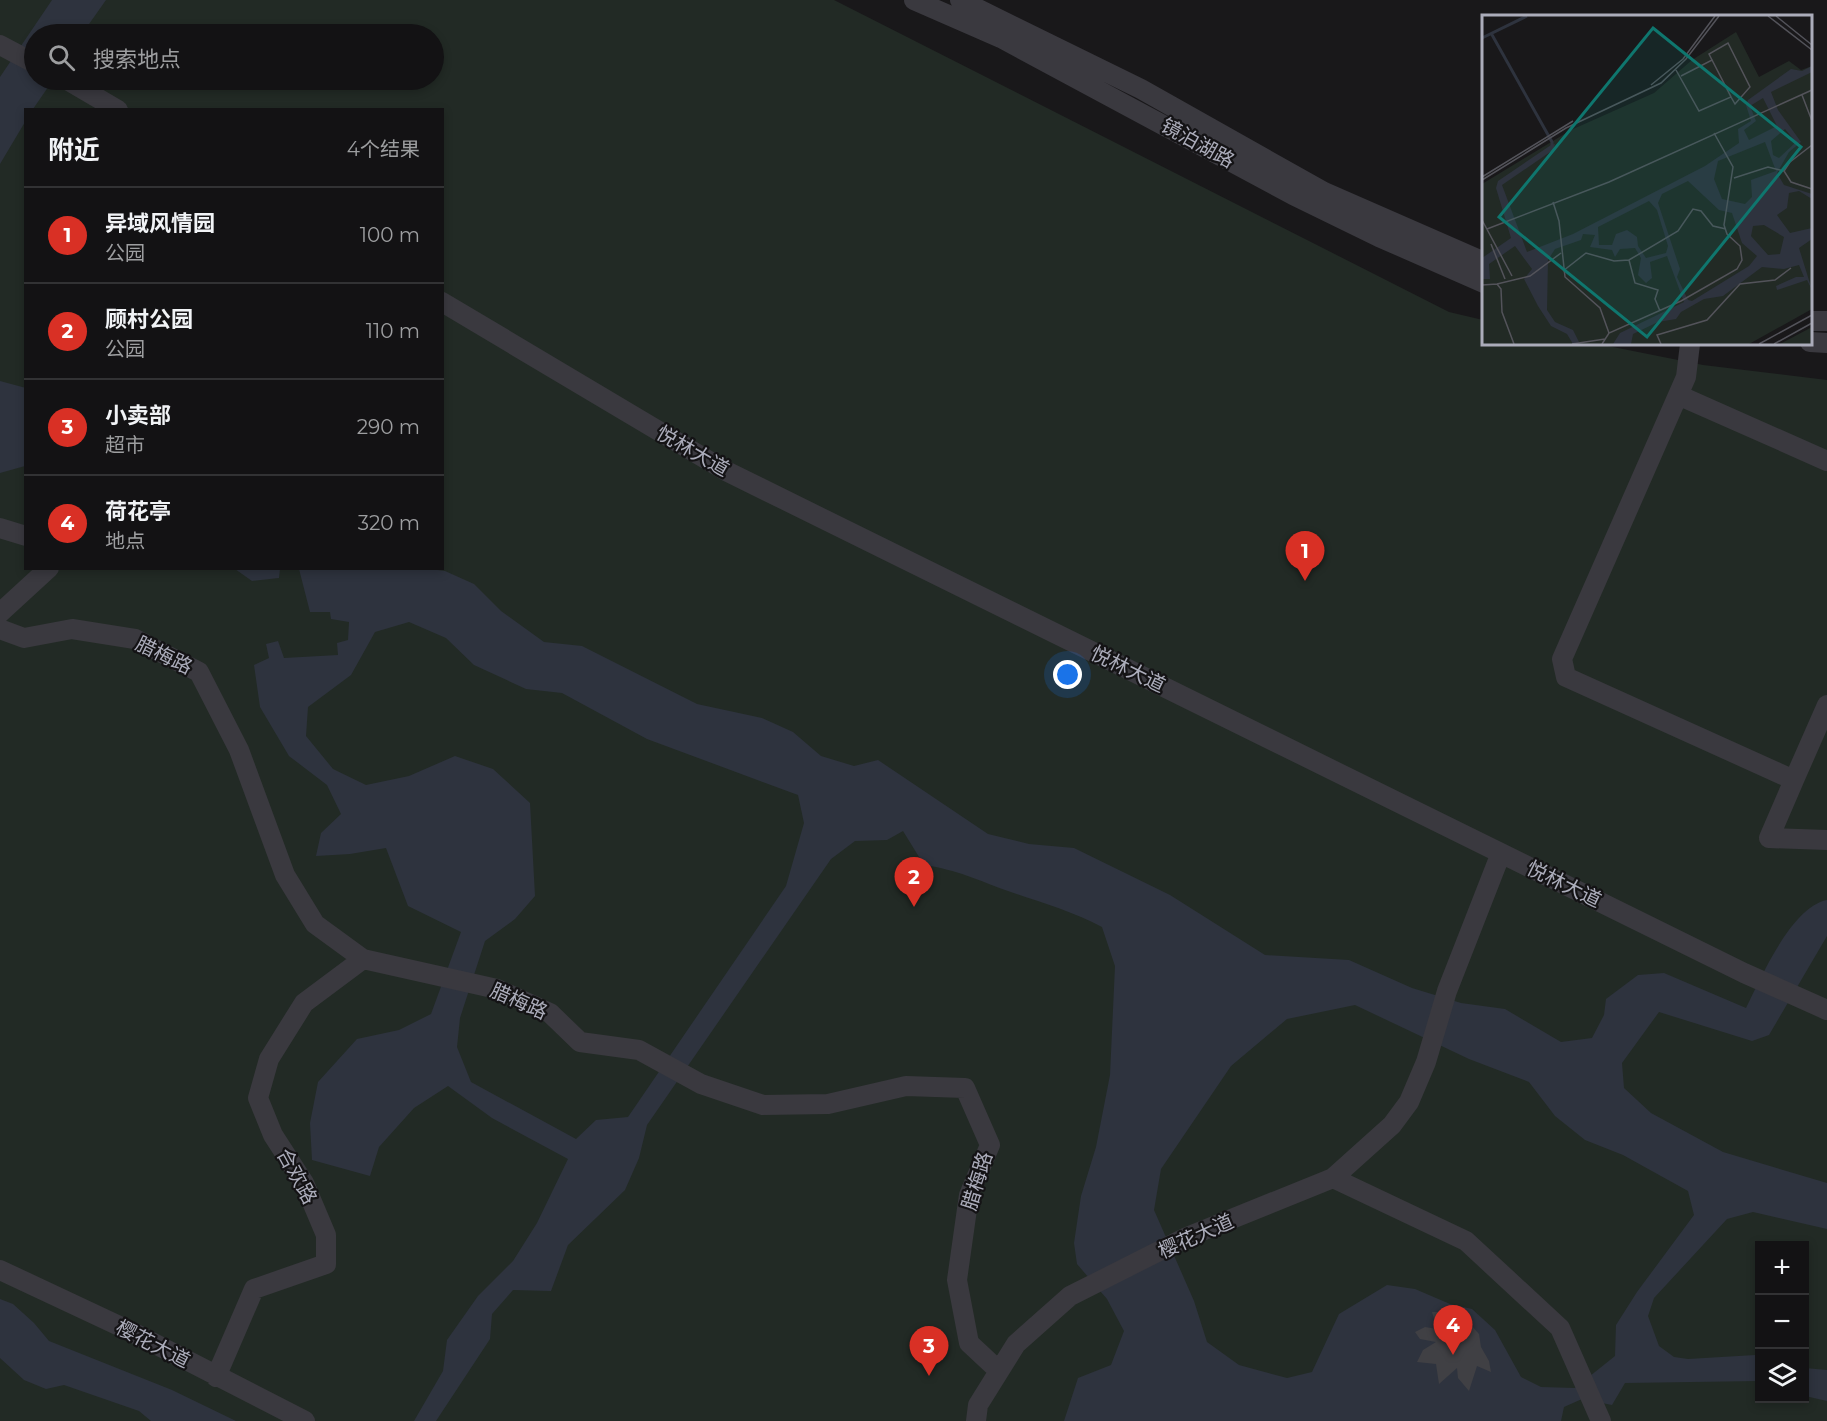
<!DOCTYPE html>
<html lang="zh">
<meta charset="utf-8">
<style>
:root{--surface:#131214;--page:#202022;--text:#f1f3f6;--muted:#9d9ea0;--line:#323234;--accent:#d93025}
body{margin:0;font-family:Montserrat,"Noto Sans SC",sans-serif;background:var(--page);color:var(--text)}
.controls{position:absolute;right:18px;bottom:18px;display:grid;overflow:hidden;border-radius:0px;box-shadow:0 3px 9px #0003}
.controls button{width:54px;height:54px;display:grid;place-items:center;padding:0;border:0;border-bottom:2px solid var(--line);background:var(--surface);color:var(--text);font:30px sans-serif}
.you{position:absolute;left:1068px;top:675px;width:21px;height:21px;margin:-15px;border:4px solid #fff;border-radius:50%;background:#1a73e8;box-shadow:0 0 0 9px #1a73e833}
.badge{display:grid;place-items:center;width:39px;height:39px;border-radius:50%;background:var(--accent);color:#fff;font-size:20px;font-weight:700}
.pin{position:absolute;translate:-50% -50px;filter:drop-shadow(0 2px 3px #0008)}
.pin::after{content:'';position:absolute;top:32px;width:21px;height:18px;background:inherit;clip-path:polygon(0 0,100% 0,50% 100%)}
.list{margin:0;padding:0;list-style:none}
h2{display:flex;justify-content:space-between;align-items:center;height:78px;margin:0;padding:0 24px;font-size:26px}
h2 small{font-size:20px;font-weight:400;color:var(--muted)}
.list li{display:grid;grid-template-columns:39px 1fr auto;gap:18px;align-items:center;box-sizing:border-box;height:96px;padding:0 24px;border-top:2px solid var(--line)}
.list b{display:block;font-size:22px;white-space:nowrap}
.list p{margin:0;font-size:20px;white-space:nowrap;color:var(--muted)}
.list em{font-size:20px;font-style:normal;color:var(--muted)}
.icon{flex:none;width:33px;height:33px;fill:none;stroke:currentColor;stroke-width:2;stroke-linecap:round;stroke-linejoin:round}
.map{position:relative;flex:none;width:1827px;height:1421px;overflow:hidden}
.search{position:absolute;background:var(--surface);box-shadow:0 3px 9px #0003;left:24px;top:24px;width:420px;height:66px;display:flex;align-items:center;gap:15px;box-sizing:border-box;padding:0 21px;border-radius:33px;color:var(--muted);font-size:22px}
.panel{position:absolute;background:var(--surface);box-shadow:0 3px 9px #0003;left:24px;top:108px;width:420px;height:462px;border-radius:0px}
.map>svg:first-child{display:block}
.green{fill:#222a25;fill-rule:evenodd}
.water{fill:#2e333e;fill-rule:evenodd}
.building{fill:#404044}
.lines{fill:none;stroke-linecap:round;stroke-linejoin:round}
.minor{stroke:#3a393f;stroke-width:20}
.labels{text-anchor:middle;stroke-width:4.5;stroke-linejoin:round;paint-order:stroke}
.street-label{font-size:20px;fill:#abacba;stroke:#141315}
.inset-river{fill:none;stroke:#2e333e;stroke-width:3}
.inset-road{fill:none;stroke:#53535a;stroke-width:1.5}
.view{fill:#0f766e;fill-opacity:0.15;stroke:#0f766e;stroke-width:3}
.inset-edge{fill:none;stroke:#abacba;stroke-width:3}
</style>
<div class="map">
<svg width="1827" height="1421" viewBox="0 0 1827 1421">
<rect width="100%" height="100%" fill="#19181a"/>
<path class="green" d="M0,0H834L1449,312L1483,320L1484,344H1598L1703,365L1827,380V1421H0ZM34,34H434V80H34ZM26,110H442V568H26ZM1760,1246H1804V1398H1760Z"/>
<path class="water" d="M52,0H106L82,34H34V80H53L33,109L26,110L25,122L0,164V77Z
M0,381L26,388L25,466L0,473Z
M422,568L445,571L474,584L501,611L544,642L582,646L697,704L762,718L793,732L821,756L854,766L878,760L988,834L1029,844L1074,848L1170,895L1265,955L1349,960L1412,988L1461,1003L1505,1009L1561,1042L1592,1038L1604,1015L1606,999L1638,975L1664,973L1746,1008C1761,978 1791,907 1827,900V936L1769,1035L1752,1041L1659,1012L1622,1063L1624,1088L1651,1113L1723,1152L1827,1183V1229L1753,1212L1727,1219L1654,1298L1648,1316L1659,1346L1674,1357L1688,1359L1755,1355L1759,1357V1381L1625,1383L1612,1405L1582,1399L1564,1407L1561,1421H1064L1078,1378L1111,1365L1124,1331L1107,1299L1077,1264L1074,1243L1081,1196L1096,1147L1110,1075L1115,966L1102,927C1072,911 1040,902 1008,891C977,880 958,870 924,865L903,831L887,840L855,841L831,859L647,1125L639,1158L625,1190L568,1245L551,1291L513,1290L492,1314L490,1339L436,1421H414L443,1371L447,1340L478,1296L513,1261L537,1223L568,1159L492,1118L448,1086L414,1108L379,1147L370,1176L312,1160L310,1123L318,1082L357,1039L399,1030L431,1014L461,932L408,906L386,848L350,854L316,856L321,833L341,814L327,785L289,756L260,707L254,665L269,658L266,644L278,641L284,658L338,655L337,643L348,640L349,622L331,619L330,612H310L299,569ZM409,622L446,638L474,665L526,689L562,693L647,739L798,795L804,823L786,886L628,1117L596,1120L576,1139L471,1082L457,1047L460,1018L485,941L515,919L535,896L530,803L493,769L455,756L409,776L366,785L333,769L306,736L308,707L351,675L375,632ZM1355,1005L1469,1059L1529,1082L1555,1116L1585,1140L1623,1155L1688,1191L1694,1215L1637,1292L1616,1325L1615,1356L1575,1388L1541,1387L1521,1377L1495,1330L1472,1309L1450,1304L1415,1289L1387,1285L1339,1314L1312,1372L1287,1378L1239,1365L1207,1342L1194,1301L1154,1210L1161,1169L1231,1066L1287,1019Z
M235,569H280L279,578L252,581Z
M0,1299L13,1304L34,1323L49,1341L172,1390L236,1421H151L139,1411L64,1385L46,1389L24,1380L0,1358Z
M1805,1368L1827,1370V1401L1805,1396Z"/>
<path class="building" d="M1432,1312H1445L1460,1324L1471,1325L1479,1334L1481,1347L1489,1361L1491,1372L1477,1366L1469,1391L1458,1378L1457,1368L1439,1384L1436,1364L1417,1362L1423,1350L1436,1342L1420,1339L1415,1332L1425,1327L1437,1329Z"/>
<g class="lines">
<path class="minor" d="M914,0L1001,38L1293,195L1379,237L1484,283
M960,0L1141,89L1324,192L1484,262
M0,45L34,63
M67,80L118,110
M442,302L726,471L1744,973L1827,1010
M1810,321H1827
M1810,342L1827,343
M1690,344L1686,377L1562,659L1566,677L1794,780L1827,705
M1678,395L1827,461
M0,528L26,536
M0,613L49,568
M0,629L24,638L72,629L135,639L199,672L239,750L285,875L315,924L363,959L497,989L550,1013L580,1042L639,1050L701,1084L763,1105L828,1104L906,1086L965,1088L990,1145L969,1195L957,1280L969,1343L999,1371
M1794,780L1769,838L1827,840
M1333,1178L1466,1241L1560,1328L1601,1421
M0,1270L130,1331L305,1421
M216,1377L254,1289L326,1264V1235L304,1183L273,1135L258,1098L269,1059L304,1003L363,959
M976,1421L978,1405L1016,1344L1070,1296L1187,1237L1333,1178L1392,1125L1409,1102L1426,1062L1447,991L1501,853"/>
</g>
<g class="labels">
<g class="street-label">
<text transform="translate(1198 143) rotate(29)" y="7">镜泊湖路</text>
<text transform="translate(693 451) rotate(30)" y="7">悦林大道</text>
<text transform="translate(164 655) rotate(26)" y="7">腊梅路</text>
<text transform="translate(1128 669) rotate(26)" y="7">悦林大道</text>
<text transform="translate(1564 884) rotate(26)" y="7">悦林大道</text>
<text transform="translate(519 1001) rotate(24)" y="7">腊梅路</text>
<text transform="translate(297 1176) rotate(61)" y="7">合欢路</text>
<text transform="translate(977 1181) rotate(-73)" y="7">腊梅路</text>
<text transform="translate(1196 1236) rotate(-24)" y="7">樱花大道</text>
<text transform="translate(153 1344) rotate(27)" y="7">樱花大道</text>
</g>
</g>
<g transform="translate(1482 15)">
<rect width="330" height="330" fill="#19181a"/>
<path d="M254,17L277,62L307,46L319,55L330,51V294L267,329H0V169L89,115L172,78L210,45ZM330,312V329H298Z" fill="#222a25"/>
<path d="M330,51V57L289,77L296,95L319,127L307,137L295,158L302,170L330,179V184L317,176L307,178L305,193L295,200L308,218L330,213V224L317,233L330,275L325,265L295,275L294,271L314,262H322L317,250L302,254L280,252L241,281L222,284L199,297L194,304L176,307L151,319L149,329H131L138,318L202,287L185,241L168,247L170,263L164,268L156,260L159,243L153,233L138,234L133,242L130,235L108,232L113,220L101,219L99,225L73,234L66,245L65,295L73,307L91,315L98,329H91L85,319L69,311L56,291L42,264L50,254L33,231L7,249L8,264H0V243L29,223L14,173L16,166L69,130L73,129L71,135L20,170L45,237L91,219L223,151L257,128L256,114L269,106L264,90L266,85L309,54L320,56ZM281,83L295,111L267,125L262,115L274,106L268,91ZM303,114L314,127L297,143L291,140L289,126ZM283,127L294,156L269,165L270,182L263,189L240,184L232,164L236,146ZM206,166L237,195L250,198L260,228L275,241L267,251L210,286L206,285L195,262L198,254L176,188L180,179ZM167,186L175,195L186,231L184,238L164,243L156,231L155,222L145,215L134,219L130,230H117L116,212ZM282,210L302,222L298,239L286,240L269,221L271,211Z" fill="#2e333e" fill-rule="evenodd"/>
<path class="inset-river" d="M9,18L70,127V132M0,23L45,1"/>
<path class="inset-road" d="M286,1L330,35M294,1L330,30M230,45L227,39L246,28L268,72L253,89L249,82M194,55L217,96L249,82L230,45L199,61M169,70L201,44L233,1M320,80L330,106M330,130L308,147L302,156L309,167L330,174M0,162L91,106M252,163L286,152L302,156M0,165L84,113L179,68L204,44L237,1M71,187L77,206L83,262L118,293L127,318M0,205L30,261M5,214L127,167L330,75M9,229L23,264M147,245L153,268L176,275L173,284L178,296M81,256L104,238L132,246L147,245L196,216L211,194L219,196L231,211L244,214M15,269L48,261L79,238M0,270L15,269L19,274L20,297L32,329M90,329L123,324M120,329L127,318L199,286L255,254L260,245L258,231L245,219L242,210L251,152L232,118M179,329L175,320L225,305L258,269L293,265L309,253M277,329L330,300M292,329L330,308"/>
<path class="view" d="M171,13L319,132L165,322L17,202Z"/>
<rect width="330" height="330" class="inset-edge"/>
</g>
</svg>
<div class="controls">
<button>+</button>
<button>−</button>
<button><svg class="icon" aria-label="layers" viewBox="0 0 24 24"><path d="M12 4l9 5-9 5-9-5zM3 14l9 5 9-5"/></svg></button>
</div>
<div class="you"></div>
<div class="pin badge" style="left:1305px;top:581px">1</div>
<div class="pin badge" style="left:914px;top:907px">2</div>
<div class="pin badge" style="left:929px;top:1376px">3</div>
<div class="pin badge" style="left:1453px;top:1355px">4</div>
<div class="search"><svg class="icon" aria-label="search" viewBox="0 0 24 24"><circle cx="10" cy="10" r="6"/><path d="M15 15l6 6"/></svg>搜索地点</div>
<section class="panel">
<h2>附近<small>4个结果</small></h2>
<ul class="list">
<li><span class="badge">1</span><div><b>异域风情园</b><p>公园</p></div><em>100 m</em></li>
<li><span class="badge">2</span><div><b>顾村公园</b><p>公园</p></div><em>110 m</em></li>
<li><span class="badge">3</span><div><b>小卖部</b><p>超市</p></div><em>290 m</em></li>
<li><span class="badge">4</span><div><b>荷花亭</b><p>地点</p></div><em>320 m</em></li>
</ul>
</section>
</div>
